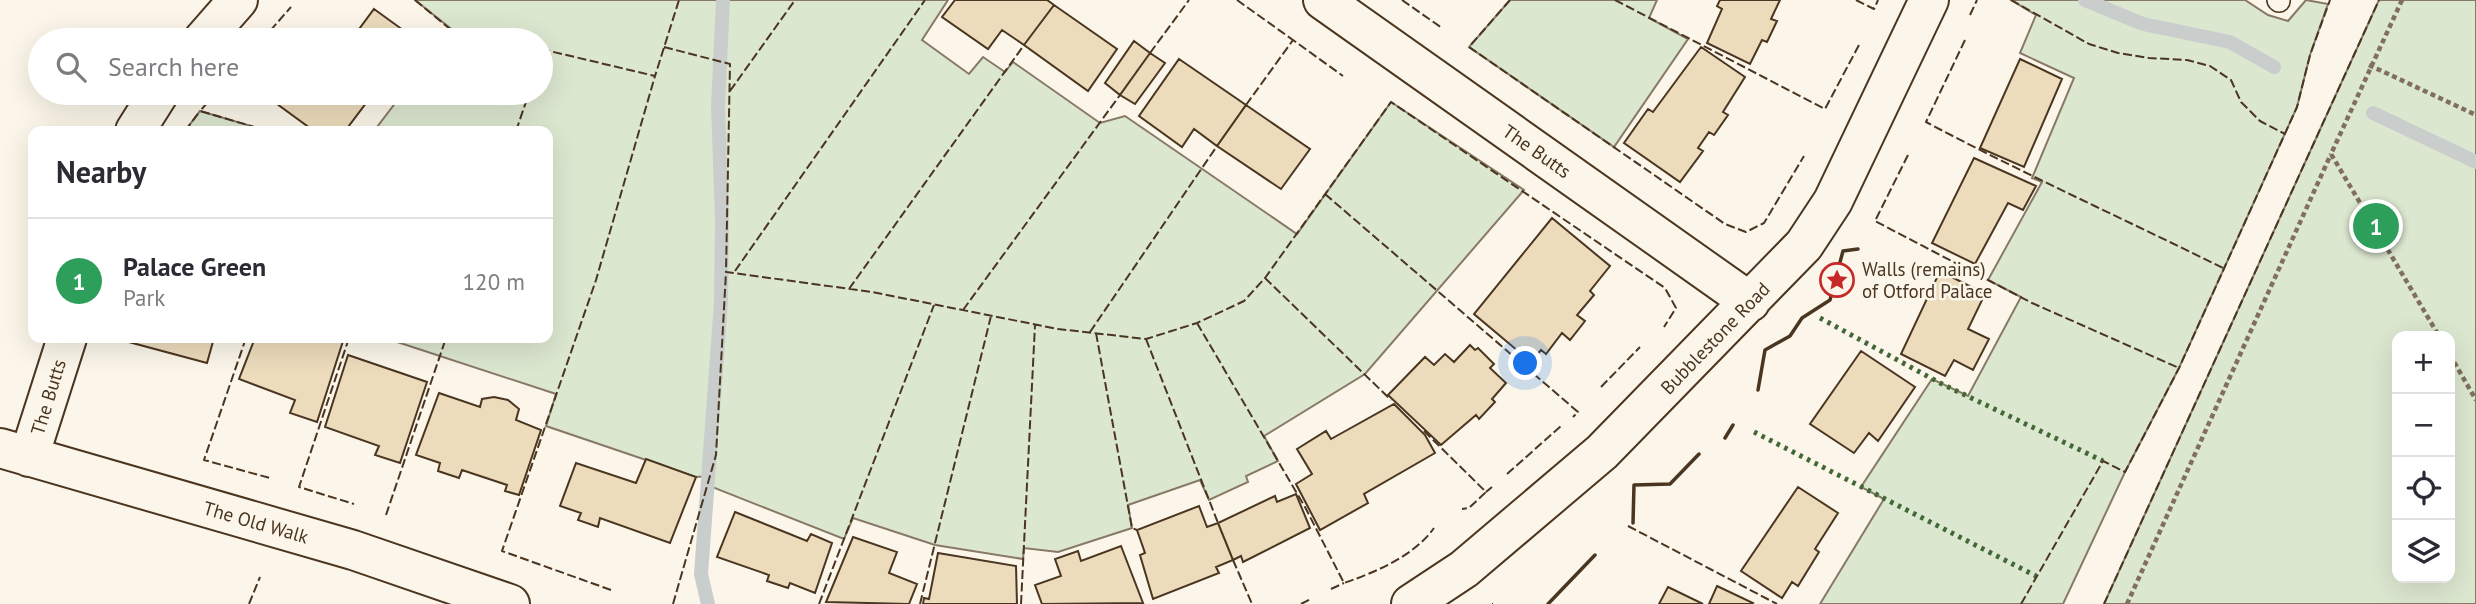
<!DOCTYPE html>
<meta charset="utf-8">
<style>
:root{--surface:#fff;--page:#f2f2f3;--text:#2b2b33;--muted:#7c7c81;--line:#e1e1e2;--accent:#ea580c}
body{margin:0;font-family:"PT Sans",sans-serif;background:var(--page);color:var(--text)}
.controls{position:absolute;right:21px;bottom:21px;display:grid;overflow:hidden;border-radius:14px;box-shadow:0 7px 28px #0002}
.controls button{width:63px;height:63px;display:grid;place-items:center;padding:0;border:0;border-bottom:2px solid var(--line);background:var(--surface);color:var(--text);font:35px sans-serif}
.you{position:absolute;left:1526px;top:364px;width:24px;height:24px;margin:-18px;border:5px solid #fff;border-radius:50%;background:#1a73e8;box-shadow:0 0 0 10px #1a73e833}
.badge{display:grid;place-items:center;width:46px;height:46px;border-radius:50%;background:var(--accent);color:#fff;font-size:23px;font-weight:700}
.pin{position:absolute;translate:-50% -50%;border:4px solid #fff;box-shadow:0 2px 7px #0006}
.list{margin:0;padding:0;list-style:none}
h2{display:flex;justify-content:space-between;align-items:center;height:91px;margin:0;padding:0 28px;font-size:30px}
h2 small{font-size:23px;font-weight:400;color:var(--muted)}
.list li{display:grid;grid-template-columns:46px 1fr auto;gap:21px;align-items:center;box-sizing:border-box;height:126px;padding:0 28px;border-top:2px solid var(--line)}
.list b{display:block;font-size:26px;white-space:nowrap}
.list p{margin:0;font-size:23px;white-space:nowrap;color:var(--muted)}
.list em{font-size:23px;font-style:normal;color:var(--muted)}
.icon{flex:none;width:38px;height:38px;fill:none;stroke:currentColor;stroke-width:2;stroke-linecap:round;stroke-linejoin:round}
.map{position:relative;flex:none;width:2476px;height:604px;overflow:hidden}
.search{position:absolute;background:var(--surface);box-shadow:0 7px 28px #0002;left:28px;top:28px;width:525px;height:77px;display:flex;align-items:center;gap:18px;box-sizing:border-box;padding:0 24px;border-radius:38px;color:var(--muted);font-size:26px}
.panel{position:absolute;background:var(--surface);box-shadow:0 7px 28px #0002;left:28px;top:126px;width:525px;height:217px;border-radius:14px}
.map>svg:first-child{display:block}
.green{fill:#dce7d0;stroke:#887966;stroke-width:2;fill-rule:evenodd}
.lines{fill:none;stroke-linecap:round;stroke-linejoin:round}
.stream{stroke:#c9cecd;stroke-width:14}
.building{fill:#ecdcbc;stroke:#4a3520;stroke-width:2}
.service-casing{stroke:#4a3520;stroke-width:24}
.minor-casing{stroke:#4a3520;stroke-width:42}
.path{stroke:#7f6f5c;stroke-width:4.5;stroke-dasharray:5 3.5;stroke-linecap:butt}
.service{stroke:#fbf6e9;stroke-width:21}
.minor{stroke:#fbf6e9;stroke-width:38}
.hedge{stroke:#436837;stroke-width:5;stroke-dasharray:3.5 5;stroke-linecap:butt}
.fence{stroke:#4a3520;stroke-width:2;stroke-dasharray:9 3.5;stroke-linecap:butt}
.wall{stroke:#4a3520;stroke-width:3.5}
.labels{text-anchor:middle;stroke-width:5;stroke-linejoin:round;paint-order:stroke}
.street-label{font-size:19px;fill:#4a3520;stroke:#fbf6e9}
.poi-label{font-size:19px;fill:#4a3520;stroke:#fbf6e9;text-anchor:start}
</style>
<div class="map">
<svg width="2476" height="604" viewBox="0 0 2476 604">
<rect width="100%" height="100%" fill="#fbf6e9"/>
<path class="green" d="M415,0H948L922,40L969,74L983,57L1005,72L1013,62L1100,123L1125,116L1297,234L1391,102L1524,190L1365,374L1264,436L1278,461L1246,476L1248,482L1209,500L1200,480L1128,505L1132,528L1058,552L1024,548L1023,559L935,545L853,518L844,539L707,485L709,476L696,477L546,426L556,394L385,338H548V131H374L403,93H541V40H441L450,28Z
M1510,0H1657L1649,18L1688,39L1614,147L1469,47Z
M2011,0H2245L2268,15L2288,21L2306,0L2328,4L2310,55L2297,107L2179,368L2125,472L2063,604H1820L1884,499L1861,487L1932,379L1968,396L2021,297L1988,280L2042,182L2032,178L2074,78L2020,53L2036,15Z
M2379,0H2476V604H2104ZM2397,336H2450V578H2397Z
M200,111L268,131H185Z"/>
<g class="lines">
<path class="stream" d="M2085,0L2143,24L2230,42L2274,67
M2373,113L2476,162
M708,604L701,574L721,302L722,219L718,106L723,0"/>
</g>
<path class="building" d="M955,0H1047L1054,5L1024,45L1002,30L988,49L942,17Z
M1720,0H1780L1771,19L1777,21L1767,42L1762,40L1750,64L1707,43L1722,9L1717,6Z
M1054,5L1117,49L1088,91L1024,45Z
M374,9L414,38L412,40H351Z
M1134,41L1150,53L1120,95L1105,83Z
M1701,47L1745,77L1723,112L1728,115L1714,135L1709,132L1698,148L1703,151L1680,182L1624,143L1648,109L1653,112Z
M1150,53L1165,63L1135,104L1120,95Z
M1179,59L1246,105L1217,146L1194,129L1182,147L1139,116Z
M2020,59L2062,79L2024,167L1980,148Z
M262,93H382L375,102L370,98L345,131H314Z
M1246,105L1310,149L1281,189L1217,146Z
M1974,158L2036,186L2023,210L2008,203L1975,264L1932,243Z
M1552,218L1610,266L1590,291L1594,295L1577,315L1585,321L1570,340L1562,333L1546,354L1541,350L1531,362L1474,314Z
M1940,271L1985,294L1968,329L1989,339L1973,370L1954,360L1945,376L1901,354Z
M126,338H214L207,363L125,341Z
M255,338H344L317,422L290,413L295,400L239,379Z
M1470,345L1475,350L1478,348L1494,364L1490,368L1506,383L1492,399L1495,402L1479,419L1476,415L1441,445L1388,395L1425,357L1434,365L1445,354L1454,362Z
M1861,351L1915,387L1878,441L1869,433L1854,453L1810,424Z
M348,355L427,382L400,463L375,455L379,446L325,427Z
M439,393L480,407L482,399L494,397L508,400L519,409L516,420L541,430L519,495L505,491L507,485L462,470L459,478L438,471L440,463L416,455Z
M1394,404L1425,435L1435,453L1364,494L1368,503L1320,530L1296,484L1312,474L1297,449L1326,431L1331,439Z
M646,459L696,477L670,543L600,518L598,527L578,520L581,513L560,506L576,463L636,483Z
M1798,487L1838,513L1815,549L1819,552L1798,586L1792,582L1782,598L1741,571Z
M1296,494L1310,528L1243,562L1241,556L1233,560L1218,523L1275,496L1277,502Z
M1199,506L1207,527L1218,523L1233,560L1216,567L1219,573L1153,599L1140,555L1145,553L1137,530Z
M735,512L807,541L811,534L832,543L815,593L790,583L788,588L767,581L769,575L717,557Z
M853,537L897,552L889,573L917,584L909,604L826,602Z
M1121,546L1143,603L1042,604L1035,585L1061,576L1055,559L1078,551L1081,561Z
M938,553L1016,566L1017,604H923L924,598L929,599Z
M1717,586L1753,603L1752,604H1709Z
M1668,587L1703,604H1659Z"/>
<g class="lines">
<g class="service-casing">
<path id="service" d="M2278,0L2279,1"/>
</g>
<g class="minor-casing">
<path id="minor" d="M1323,0L1750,302
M203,40L238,0
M135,131L159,93
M0,448L353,550L510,604
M29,457L67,338
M1411,604L1464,569L1602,452L1804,245L1833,201L1929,0"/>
</g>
<path class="path" d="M2402,0L2331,154L2439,336
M2369,65L2476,115
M2450,355L2476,400
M2127,604L2331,154"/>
<use href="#service" class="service"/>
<use href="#minor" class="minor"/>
<path class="hedge" d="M1820,318L1940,383L2103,461
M1754,432L2036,576"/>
<path class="fence" d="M415,0L450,29L500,40
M1237,0L1293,40
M1402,0L1442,28
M1510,0L1469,47L1725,224L1746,232L1764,223L1804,156
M1615,0L1825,109L1859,45
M1856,0L1874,9L1878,0
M2011,0L2089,44L2118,53L2149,58L2187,60L2210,66L2231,80L2241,102L2260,121L2285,134
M1970,15L1977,0
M262,40L291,7
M1965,40L1926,122C2024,174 2124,219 2223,268
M664,47L730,64L726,272L872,292L1058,329L1146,339L1197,323L1244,301L1265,278L1391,102L1665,288L1676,308L1664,327
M541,49L655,76L679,0
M1150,53L1189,0
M730,91L795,0
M216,93L200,111L268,131
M1246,105L1293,40L1343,76
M185,131L200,111
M516,131L529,93
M1908,155L1875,221L2032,303L2179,368
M1325,194L1578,412L1573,417
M735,271L925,0
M1265,278L1391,400
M849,289L1024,45
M963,310L1120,95
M1197,323L1305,507L1344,583C1376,572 1414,556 1434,528
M1090,332L1217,146
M1096,333L1132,528L1137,530
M246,338L204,460L270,478
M349,338L299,487L354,504
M1146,339L1218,523
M1601,387L1640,347
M1424,431L1486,492L1469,508L1462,509
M1507,474L1561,426
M1486,492L1492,487
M386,515L446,338
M1628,526L1777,604
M1233,560L1252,604
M1331,589L1344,583
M611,590L502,551L596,280L655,76
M249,604L260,577
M673,604L716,455L726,272
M819,604L934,305
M920,604L991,316
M1021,604L1035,325
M1301,604L1311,599
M1492,604H1493
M2021,604L2103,461L2125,472L2179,368L2297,107L2310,55L2330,0
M2104,604L2379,0"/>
<path class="wall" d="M1758,390L1765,350L1790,336L1802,318L1830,300L1843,251L1858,249
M1725,438L1733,425
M1633,523L1634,485L1670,484L1699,454
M1548,604L1595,555"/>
</g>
<defs>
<g id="sight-ring" transform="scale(1.75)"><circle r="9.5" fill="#fbf6e9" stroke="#c62828" stroke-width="1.5"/><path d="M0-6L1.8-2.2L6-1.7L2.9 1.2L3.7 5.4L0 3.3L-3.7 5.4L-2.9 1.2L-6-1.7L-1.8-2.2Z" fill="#c62828"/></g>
</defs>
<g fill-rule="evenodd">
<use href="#sight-ring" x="1837" y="280"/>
</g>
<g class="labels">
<g class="street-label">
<text transform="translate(1537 151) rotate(35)" y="7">The Butts</text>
<text transform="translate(1715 338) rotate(-46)" y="7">Bubblestone Road</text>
<text transform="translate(48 397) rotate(-73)" y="7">The Butts</text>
<text transform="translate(256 522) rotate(16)" y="7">The Old Walk</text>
</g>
<g class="poi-label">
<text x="1862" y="276">Walls (remains)<tspan x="1862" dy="22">of Otford Palace</tspan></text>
</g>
</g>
</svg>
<div class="controls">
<button>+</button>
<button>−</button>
<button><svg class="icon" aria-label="locate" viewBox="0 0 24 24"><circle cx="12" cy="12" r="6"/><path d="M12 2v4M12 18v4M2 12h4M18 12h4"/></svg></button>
<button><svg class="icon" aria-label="layers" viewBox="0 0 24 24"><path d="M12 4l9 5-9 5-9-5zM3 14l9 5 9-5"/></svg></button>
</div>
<div class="you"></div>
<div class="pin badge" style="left:2376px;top:226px;background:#2e9e5b">1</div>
<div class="search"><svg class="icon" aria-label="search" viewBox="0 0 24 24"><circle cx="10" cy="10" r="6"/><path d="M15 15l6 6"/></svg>Search here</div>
<section class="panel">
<h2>Nearby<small></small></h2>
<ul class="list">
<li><span class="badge" style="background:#2e9e5b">1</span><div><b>Palace Green</b><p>Park</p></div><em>120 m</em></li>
</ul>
</section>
</div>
